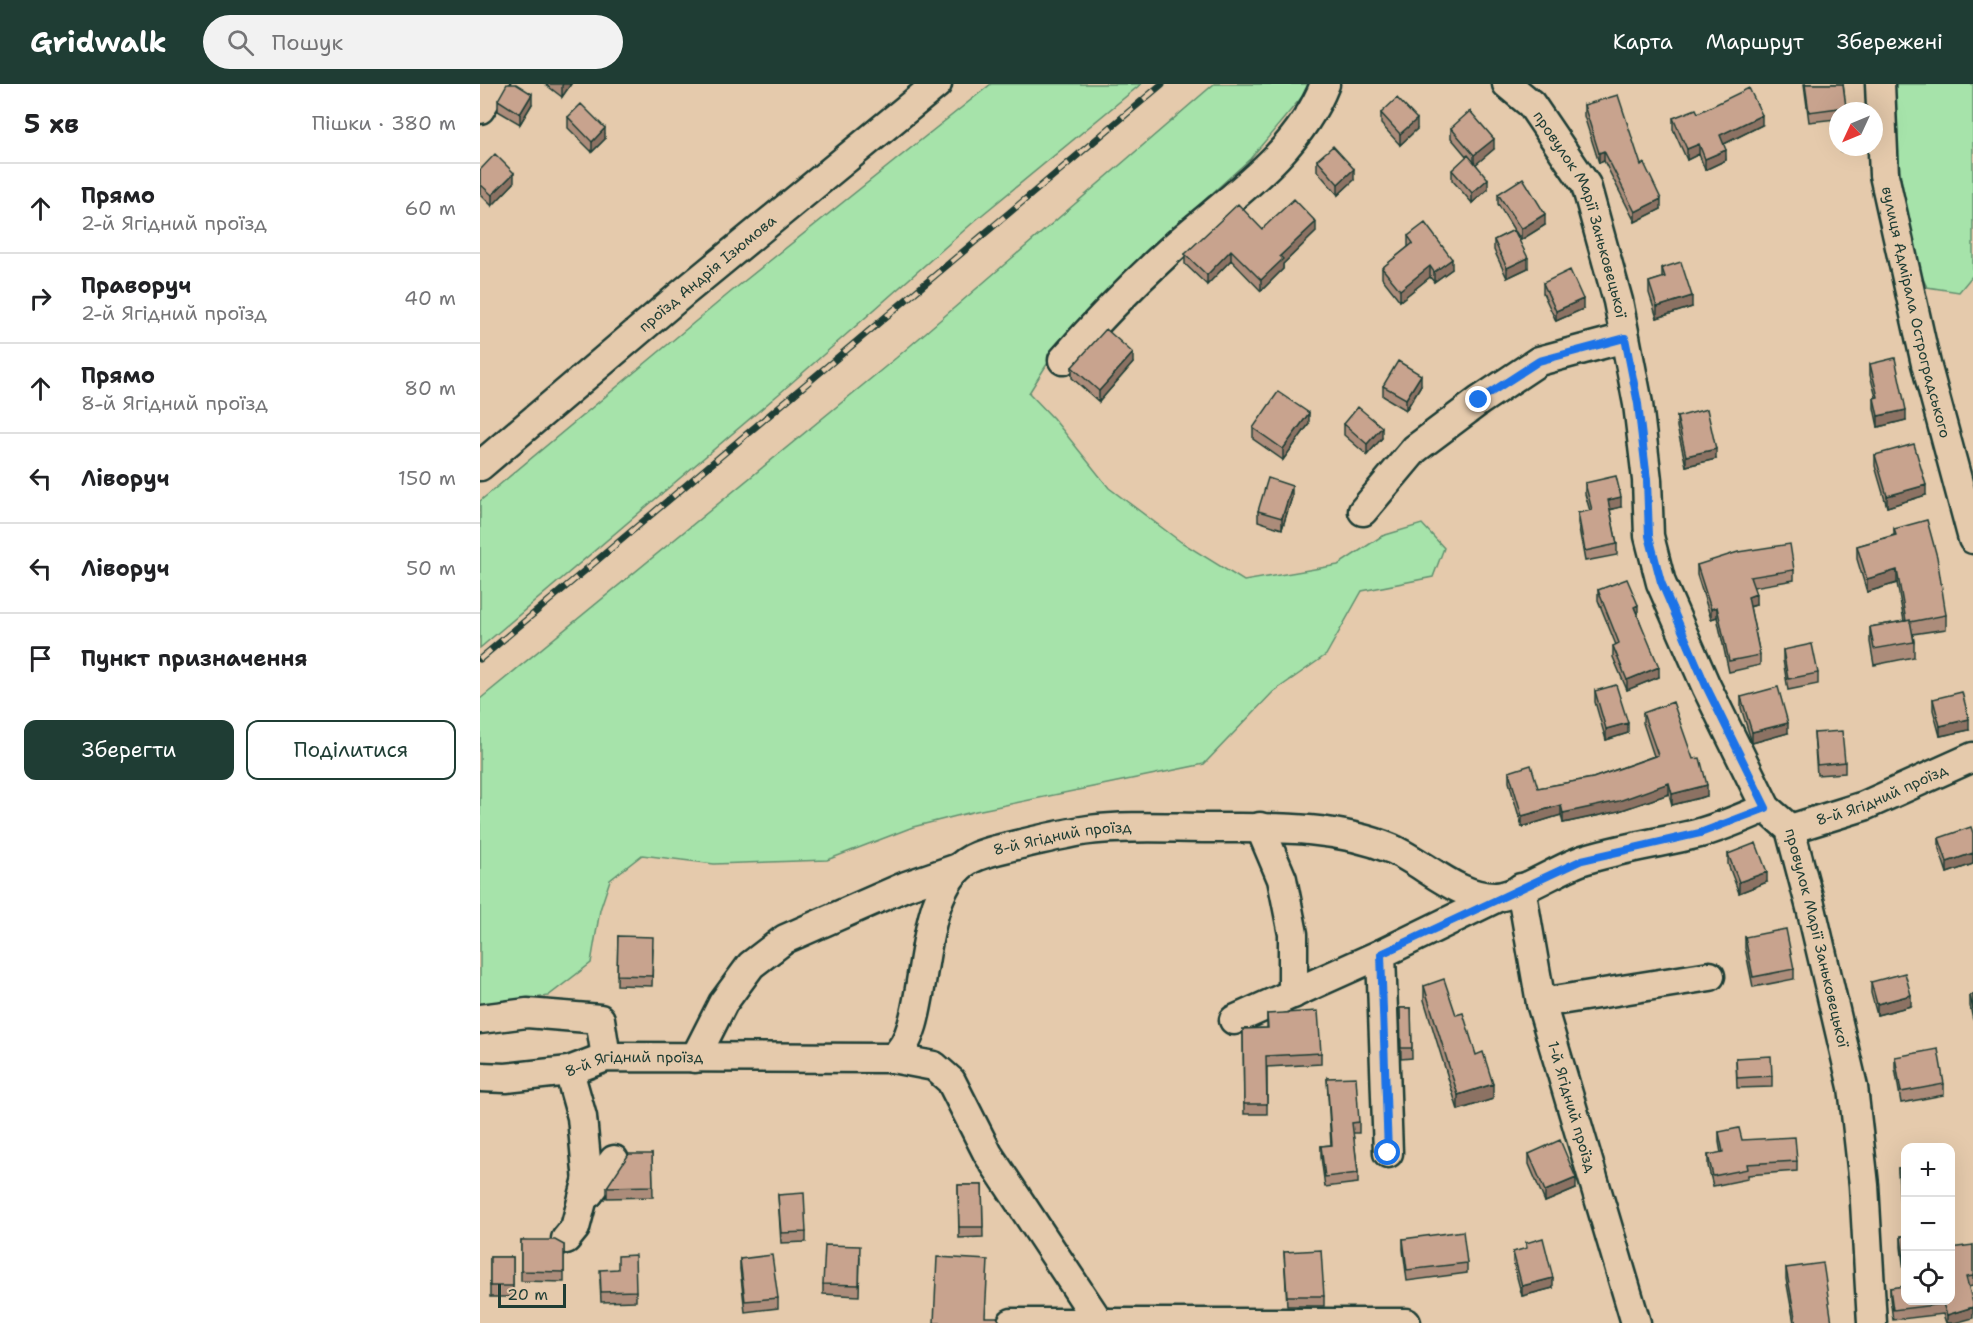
<!DOCTYPE html>
<html lang="uk">
<meta charset="utf-8">
<style>
:root{--surface:#fff;--page:#f2f2f2;--text:#202124;--muted:#757577;--line:#e0e0e0;--accent:#1f3d34}
body{margin:0;font-family:"Shantell Sans",sans-serif;background:var(--page);color:var(--text)}
.controls{position:absolute;right:18px;bottom:18px;display:grid;overflow:hidden;border-radius:12px;box-shadow:0 6px 24px #0002}
.controls button{width:54px;height:54px;display:grid;place-items:center;padding:0;border:0;border-bottom:2px solid var(--line);background:var(--surface);color:var(--text);font:30px sans-serif}
.compass{position:absolute;left:1349px;top:18px;width:54px;height:54px;border-radius:50%;background:var(--surface);box-shadow:0 6px 24px #0002;rotate:226deg}
.scale{position:absolute;left:18px;bottom:15px;width:68px;box-sizing:border-box;padding-left:6px;border:3px solid #1f3d34;border-top:0;font-size:16px;line-height:21px;white-space:nowrap;color:#1f3d34;-webkit-text-stroke:4px #e5caac;paint-order:stroke}
.stop{position:absolute;width:18px;height:18px;margin:-14px;border:4px solid #1a73e8;border-radius:50%;background:#fff}
.stop.end{background:#1a73e8;border-color:#fff;box-shadow:0 2px 6px #0008}
.list{margin:0;padding:0;list-style:none}
h2{display:flex;justify-content:space-between;align-items:center;height:78px;margin:0;padding:0 24px;font-size:26px}
h2 small{font-size:20px;font-weight:400;color:var(--muted)}
.list li{display:grid;grid-template-columns:39px 1fr auto;gap:18px;align-items:center;box-sizing:border-box;height:90px;padding:0 24px;border-top:2px solid var(--line)}
.list b{display:block;font-size:22px;white-space:nowrap}
.list p{margin:0;font-size:20px;white-space:nowrap;color:var(--muted)}
.list em{font-size:20px;font-style:normal;color:var(--muted)}
.actions{display:flex;gap:12px;padding:18px 24px}
.actions a{flex:1;padding:14px 0;border:2px solid var(--accent);border-radius:12px;text-align:center;font-size:21px;color:var(--accent)}
.actions .main{background:var(--accent);color:#fff}
.icon{flex:none;width:33px;height:33px;fill:none;stroke:currentColor;stroke-width:2;stroke-linecap:round;stroke-linejoin:round}
.map{position:relative;flex:none;width:1493px;height:1239px;overflow:hidden}
header{display:flex;align-items:center;gap:36px;box-sizing:border-box;height:84px;padding:0 30px;background:var(--accent);color:#fff}
header strong{font-size:28px}
nav{display:flex;gap:33px;margin-inline-start:auto;font-size:21px}
.search{width:420px;height:54px;background:var(--page);display:flex;align-items:center;gap:15px;box-sizing:border-box;padding:0 21px;border-radius:33px;color:var(--muted);font-size:22px}
main{display:flex}
aside{flex:1;background:var(--surface)}
.map>svg:first-child{display:block}
.green{fill:#a6e3aa;stroke:#62906f;stroke-width:1.5}
.lines{fill:none;stroke-linecap:round;stroke-linejoin:round}
.minor-casing{stroke:#1f3d34;stroke-width:33}
.minor{stroke:#e5caac;stroke-width:28}
.rail-casing{stroke:#1f3d34;stroke-width:7}
.rail{stroke:#e5caac;stroke-width:4.5;stroke-dasharray:14;stroke-linecap:butt}
.wall{fill:#ac8c7a;stroke:#1f3d34;stroke-width:1.5}
.shaded-wall{fill:#8c7263;stroke:#1f3d34;stroke-width:1.5}
.building{fill:#c8a38e;stroke:#1f3d34;stroke-width:1.5}
.route{stroke:#1a73e8;stroke-width:8}
.labels{text-anchor:middle;stroke-width:5;stroke-linejoin:round;paint-order:stroke}
.street-label{font-size:15px;fill:#1f3d34;stroke:#e5caac}
</style>
<header>
<strong>Gridwalk</strong>
<div class="search"><svg class="icon" aria-label="search" viewBox="0 0 24 24"><circle cx="10" cy="10" r="6"/><path d="M15 15l6 6"/></svg>Пошук</div>
<nav><a>Карта</a><a>Маршрут</a><a>Збережені</a></nav>
</header>
<main>
<aside>
<h2>5 хв<small>Пішки · 380 m</small></h2>
<ul class="list">
<li><svg class="icon" aria-label="ahead" viewBox="0 0 24 24"><path d="M12 20V5M6 11l6-6 6 6"/></svg><div><b>Прямо</b><p>2-й Ягідний проїзд</p></div><em>60 m</em></li>
<li><svg class="icon" aria-label="right" viewBox="0 0 24 24"><path d="M7 20v-9h11M14 6l5 5-5 5"/></svg><div><b>Праворуч</b><p>2-й Ягідний проїзд</p></div><em>40 m</em></li>
<li><svg class="icon" aria-label="ahead" viewBox="0 0 24 24"><path d="M12 20V5M6 11l6-6 6 6"/></svg><div><b>Прямо</b><p>8-й Ягідний проїзд</p></div><em>80 m</em></li>
<li><svg class="icon" aria-label="left" viewBox="0 0 24 24"><path d="M17 20v-9H6M10 6l-5 5 5 5"/></svg><div><b>Ліворуч</b></div><em>150 m</em></li>
<li><svg class="icon" aria-label="left" viewBox="0 0 24 24"><path d="M17 20v-9H6M10 6l-5 5 5 5"/></svg><div><b>Ліворуч</b></div><em>50 m</em></li>
<li><svg class="icon" aria-label="arrive" viewBox="0 0 24 24"><path d="M6 21V4h12l-3 4 3 4H6"/></svg><div><b>Пункт призначення</b></div></li>
</ul>
<div class="actions"><a class="main">Зберегти</a><a>Поділитися</a></div>
</aside>
<div class="map">
<svg width="1493" height="1239" viewBox="0 0 1493 1239">
<rect width="100%" height="100%" fill="#e5caac"/>
<filter id="ink" filterUnits="userSpaceOnUse"><feTurbulence type="fractalNoise" baseFrequency=".0167" numOctaves="2"/><feDisplacementMap in="SourceGraphic" scale="12" xChannelSelector="R" yChannelSelector="G"/><feConvolveMatrix kernelMatrix="1 2 1 2 8 2 1 2 1" color-interpolation-filters="sRGB"/></filter>
<g filter="url(#ink)">
<path class="green" d="M511,0H661L497,135L300,309L0,564V417L252,207Z
M734,0H828L826,8L770,75L678,158L582,256L549,309L573,334L629,404L701,458L764,497L858,481L902,452L942,440L964,464L953,493L882,507L846,571L793,608L724,680L496,727L433,743L347,776L234,780L162,771L130,796L120,826L111,879L68,912L0,922V615L416,274Z
M1409,0H1493V191L1479,208L1447,203L1431,171Z"/>
<g class="lines">
<g class="minor-casing">
<g id="minor">
<path id="s1" d="M1027,0L1051,20L1106,101L1138,217L1158,320L1167,396L1169,452L1181,499L1226,602L1286,724L1310,745L1331,824L1373,1003L1384,1101L1392,1239"/>
<path id="s2" d="M1400,0L1404,91L1446,280L1493,455"/>
<path d="M0,25L15,0"/>
<path d="M583,276C616,238 651,202 688,168C745,116 816,74 845,0"/>
<path id="s3" d="M0,382L203,209L457,0"/>
<path d="M883,427L935,365L999,317L1059,277L1145,254"/>
<path d="M780,743L802,795L813,850V910"/>
<path id="s4" d="M1310,745L1384,722L1493,673"/>
<path id="s5" d="M1041,804L1061,919L1156,1239"/>
<path d="M1061,919L1230,892"/>
<path d="M0,935L47,929L120,935L126,973"/>
<path d="M754,936L901,870"/>
<path d="M215,974L243,919L271,881L305,855L426,802L478,784"/>
<path d="M412,974L454,982L471,997L508,1070L619,1238"/>
<path d="M89,987L102,1033L109,1109"/>
<path id="s6" d="M0,993L26,994L89,987L126,973L412,974C455,946 429,808 491,775C506,767 525,764 541,760C564,755 586,749 609,746C648,741 690,744 730,744C791,744 854,741 912,765C946,780 977,814 1016,813C1035,813 1082,783 1103,776C1140,764 1179,759 1216,750C1240,744 1263,733 1286,724"/>
<path d="M908,1069L901,870L1018,813"/>
<path d="M86,1155L95,1144L107,1098L109,1109L134,1076"/>
<path d="M532,1239H926"/>
</g>
</g>
<use href="#minor" class="minor"/>
<g class="rail-casing">
<path id="rail" d="M0,575L682,0"/>
</g>
<use href="#rail" class="rail"/>
</g>
<path class="wall" d="M65,0H91L82,13Z
M1324,0H1363L1366,27H1385H1358V52L1356,35L1329,38Z
M18,16L52,20L40,40L18,27Z
M1104,21L1161,81L1181,125L1155,138L1124,77L1119,79L1104,32Z
M901,29L937,45L920,61L901,40Z
M1218,29L1282,41L1244,60L1246,76L1225,86L1219,70L1207,76L1193,45V34Z
M88,33L125,55L112,68L88,44Z
M971,44L1014,65L996,80L1008,105L992,119L972,96V86L987,73L971,54Z
M1360,63H1386V64L1361,68Z
M837,76L874,96L858,111L837,87Z
M0,86L34,99L12,122L0,110Z
M1018,110L1065,141L1041,156L1035,147L1048,184L1027,194L1014,166V156L1034,146L1018,120Z
M782,145L836,148L803,180V185L781,207L751,176L727,201L705,180V170Z
M928,152L972,185L954,198L950,193L920,217L902,194V184L928,163Z
M1182,184L1212,223L1177,234L1169,209V198L1182,194Z
M1063,199L1103,225L1076,237L1063,209Z
M653,279L619,318L592,294V283Z
M1390,280L1426,336L1398,343L1394,324V314L1396,313L1390,291Z
M941,301L926,326L903,312V302Z
M1197,333L1236,375L1206,382L1197,343Z
M829,340L803,376L773,355V344Z
M864,340L902,354L887,371L864,351Z
M1395,371L1446,411L1407,423L1395,382Z
M1105,399L1141,423L1130,426L1137,460V471L1105,477L1098,439V429L1110,427L1105,410Z
M812,413L802,445L778,437V427Z
M1414,445L1466,531V545L1433,550L1434,558V573L1394,581L1390,558V543L1424,537L1417,499L1387,508L1377,475V462L1414,451Z
M1217,481L1314,486V496L1273,503L1276,521L1270,523L1280,571V581L1249,588L1237,533L1231,535L1217,491Z
M1118,506L1158,532L1179,593L1147,606L1133,573V562L1136,561L1118,516Z
M1303,566L1338,589V600L1308,606L1303,576Z
M1115,607L1148,649L1126,656L1115,618Z
M1261,613L1308,649L1272,659L1261,624Z
M1453,615L1489,646L1460,652L1453,626Z
M1163,629L1213,675L1227,712L1192,721L1189,710L1139,727L1083,739L1081,731L1042,743L1029,698V688L1058,704L1113,694L1174,672L1163,639Z
M1334,649L1365,678V689L1337,691Z
M1493,749V780L1467,789L1459,765V754Z
M1248,770L1287,798L1259,809L1248,780Z
M138,852L173,864L172,902L137,901Z
M1265,853L1314,885V895L1273,903L1265,864Z
M1391,898L1431,922L1397,931L1391,909Z
M944,902L976,931L996,971L1013,1015L978,1026L944,916Z
M1490,911H1493V936L1490,922Z
M920,924H931L932,974L921,975Z
M787,930L841,969V980L787,983V1030H764L763,945L787,944Z
M1415,973L1464,1000V1011L1421,1019L1415,984Z
M1256,974L1292,992V1003L1257,1004Z
M847,994L879,1038V1049H873L878,1089V1099L845,1103L841,1073V1062L851,1061Z
M1239,1048L1317,1077V1087L1268,1091V1095L1233,1102L1228,1082V1071L1241,1069L1239,1058Z
M172,1070L173,1113L127,1114V1103Z
M1049,1070L1096,1105L1065,1118L1049,1080Z
M1425,1083V1122H1420L1418,1084Z
M478,1101H502L503,1153L479,1154Z
M298,1111L326,1148V1158L301,1159Z
M1421,1152H1425V1196L1421,1163Z
M923,1155L987,1179V1189L927,1197L923,1165Z
M41,1156L84,1161V1198L41,1197Z
M1046,1159L1073,1204L1042,1212L1033,1178V1168L1046,1165Z
M1493,1161V1202L1488,1203L1475,1239H1466L1463,1230L1413,1236L1410,1214V1204L1425,1216Z
M804,1168L844,1212V1222H807Z
M10,1173H33V1213H10Z
M380,1173L379,1212L343,1210V1200Z
M260,1175L298,1214V1224L265,1228L260,1185Z
M1306,1184L1352,1239H1314L1306,1195Z
M120,1196L156,1207V1217L121,1218Z"/>
<path class="shaded-wall" d="M83,0H91L82,13V2Z
M52,10V20L40,40V30Z
M1282,31V41L1240,62V51Z
M937,35V45L920,61V50Z
M125,44V55L112,68V58Z
M1014,55V65L994,82V71Z
M1219,60V70L1207,76V65Z
M1246,66V76L1225,86V75Z
M1124,67V77L1119,79V69Z
M874,85V96L858,111V100Z
M34,89V99L12,122V111Z
M1008,95V105L992,119V109Z
M1181,115V125L1155,138V128Z
M1065,130V141L1041,156V145Z
M836,138V148L803,180V185L781,207V196L800,172Z
M751,166V176L727,201V191Z
M1048,174V184L1027,194V184Z
M972,175V185L954,198V188Z
M950,182V193L920,217V206Z
M1212,212V223L1177,234V223Z
M1103,215V225L1076,237V227Z
M653,269V279L619,318V307Z
M941,291V301L926,326V315Z
M1426,326V336L1398,343V332Z
M829,329V340L803,376V365Z
M902,343V354L887,371V360Z
M1236,365V375L1206,382V372Z
M1446,401V411L1407,423V412Z
M812,402V413L802,445V434Z
M1141,413V423L1128,426V416Z
M1417,486V499L1387,508V495Z
M1276,510V521L1268,523V513Z
M1158,521V532L1154,523Z
M1237,523V533L1231,535V525Z
M1179,583V593L1147,606V596Z
M1489,635V646L1460,652V642Z
M1148,639V649L1126,656V645Z
M1308,639V649L1272,659V648Z
M1189,699V710L1139,727L1083,739V729Z
M1227,701V712L1192,721V710Z
M1081,721V731L1042,743V732Z
M1493,769V780L1467,789V778Z
M1287,788V798L1259,809V798Z
M1431,911V922L1397,931V920Z
M1013,1000V1015L978,1026V1011Z
M1096,1094V1105L1065,1118V1107Z
M1073,1194V1204L1042,1212V1202Z
M1493,1223V1234L1475,1239H1467V1231Z"/>
<path class="building" d="M27,0H36L52,10L40,30L18,16Z
M1325,0H1363L1366,23L1329,28Z
M1269,4L1282,31L1240,51L1246,66L1225,75L1219,60L1207,65L1193,34L1216,25L1218,29Z
M1138,11L1161,81L1164,79L1181,115L1155,128L1124,67L1119,69L1104,21Z
M917,14L937,35L920,50L901,29Z
M101,20L125,44L112,58L88,33Z
M1385,24V27H1365Z
M990,27L1014,55L994,71L971,44Z
M1358,28V42L1356,29Z
M853,62L874,85L858,100L837,76Z
M15,70L34,89L12,111L0,100V86Z
M988,71L1008,95L992,109L972,86Z
M1043,94L1065,130L1041,145L1018,110Z
M814,115L836,138L800,172L803,175L781,196L751,166L727,191L705,170L758,120L782,145Z
M945,139L972,175L954,188L950,182L920,206L902,184L933,159L928,152Z
M1034,146L1048,174L1027,184L1014,156Z
M1201,178L1212,212L1177,223L1169,198L1185,193L1182,184Z
M1090,186L1103,215L1076,227L1063,199Z
M626,245L653,269L619,307L592,283Z
M1415,274L1426,326L1398,332L1394,314L1398,313L1390,280Z
M918,277L941,291L926,315L903,302Z
M798,308L829,329L803,365L773,344Z
M878,323L902,343L887,360L864,340Z
M1227,325L1236,365L1206,372L1197,333Z
M1434,360L1446,401L1407,412L1395,371Z
M1136,392L1141,413L1128,416L1137,460L1105,467L1098,429L1112,426L1105,399Z
M788,394L812,402L802,434L778,427Z
M1447,436L1457,473L1466,531L1430,538V536L1426,537L1417,486L1387,495L1377,462L1416,451L1414,445Z
M1310,460L1314,486L1270,493L1276,510L1268,513L1280,571L1249,577L1237,523L1231,525L1217,481L1258,468Z
M1147,495L1158,521L1154,523L1179,583L1147,596L1133,562L1139,559L1118,506Z
M1430,536L1434,558L1394,565L1390,543Z
M1332,560L1338,589L1308,595L1303,566Z
M1136,601L1148,639L1126,645L1115,607Z
M1298,603L1308,639L1272,648L1261,613Z
M1482,608L1489,635L1460,642L1453,615Z
M1193,618L1213,675L1220,674L1227,701L1192,710L1189,699L1139,717L1083,729L1081,721L1042,732L1029,688L1051,681L1058,704L1113,694L1178,671L1163,629Z
M1362,647L1365,678L1337,681L1334,649Z
M1491,743L1493,749V769L1467,778L1459,754Z
M1276,759L1287,788L1259,798L1248,770Z
M1306,845L1314,885L1273,893L1265,853Z
M138,852L173,853L172,892L137,891Z
M1425,889L1431,911L1397,920L1391,898Z
M964,895L976,931L983,929L996,971L1003,968L1013,1000L978,1011L944,902Z
M1490,911H1493V926Z
M920,924H931L932,964H921Z
M838,927L841,969L786,972L787,1020H764L763,945L788,944L787,930Z
M1458,965L1464,1000L1421,1008L1415,973Z
M1291,972L1292,992L1257,994L1256,974Z
M876,993L879,1038L872,1039L878,1089L845,1093L841,1062L852,1061L847,994Z
M1259,1044L1262,1056L1315,1053L1317,1077L1267,1080L1268,1085L1233,1092L1228,1071L1243,1068L1239,1048Z
M1080,1056L1096,1094L1065,1107L1049,1070Z
M149,1070H172L173,1102L127,1103Z
M1425,1083V1111L1420,1112L1418,1084Z
M478,1101H502L503,1143H479Z
M324,1109L326,1148L301,1149L298,1111Z
M983,1147L987,1179L927,1186L923,1155Z
M1421,1152H1425V1185Z
M1063,1154L1073,1194L1042,1202L1033,1168L1047,1164L1046,1159Z
M41,1156H75L84,1161V1188L41,1187Z
M345,1161L380,1162L379,1201L343,1200Z
M1493,1161V1192L1486,1193L1493,1219V1223L1467,1231L1463,1220L1413,1226L1410,1204L1425,1202V1216H1470V1164Z
M841,1166L844,1212H807L804,1168Z
M155,1171L156,1207L121,1208L120,1186L138,1185V1172Z
M292,1171L298,1214L265,1217L260,1175Z
M10,1173H33V1202H10Z
M457,1173L508,1176L505,1233H517L521,1239H454Z
M1343,1179L1352,1239H1316L1306,1184Z"/>
</g>
<g class="lines" filter="url(#ink)">
<path class="route" d="M908,1069L901,870L1102,776L1220,749L1286,724L1226,602L1181,498L1169,452L1167,396L1158,320L1145,254L1059,277L999,316"/>
</g>
<g class="labels">
<g class="street-label">
<text dy="5" stroke="none"><textPath href="#s1" startOffset="154">провулок Марії Заньковецької</textPath></text>
<text dy="5" stroke="none"><textPath href="#s3" startOffset="298">проїзд Андрія Ізюмова</textPath></text>
<text dy="5" stroke="none"><textPath href="#s2" startOffset="232">вулиця Адмірала Остроградського</textPath></text>
<text dy="5" stroke="none"><textPath href="#s4" startOffset="98">8-й Ягідний проїзд</textPath></text>
<text dy="5" stroke="none"><textPath href="#s6" startOffset="730">8-й Ягідний проїзд</textPath></text>
<text dy="5" stroke="none"><textPath href="#s1" startOffset="928">провулок Марії Заньковецької</textPath></text>
<text dy="5" stroke="none"><textPath href="#s6" startOffset="156">8-й Ягідний проїзд</textPath></text>
<text dy="5" stroke="none"><textPath href="#s5" startOffset="225">1-й Ягідний проїзд</textPath></text>
</g>
</g>
</svg>
<div class="controls">
<button>+</button>
<button>−</button>
<button><svg class="icon" aria-label="locate" viewBox="0 0 24 24"><circle cx="12" cy="12" r="6"/><path d="M12 2v4M12 18v4M2 12h4M18 12h4"/></svg></button>
</div>
<svg class="compass" viewBox="-18 -18 36 36"><path d="M0-13l5 13h-10z" fill="#e53935"/><path d="M0 13l5-13h-10z" fill="#757577"/></svg>
<div class="scale">20 m</div>
<div class="stop" style="left:908px;top:1069px"></div>
<div class="stop end" style="left:999px;top:316px"></div>
</div>
</main>
